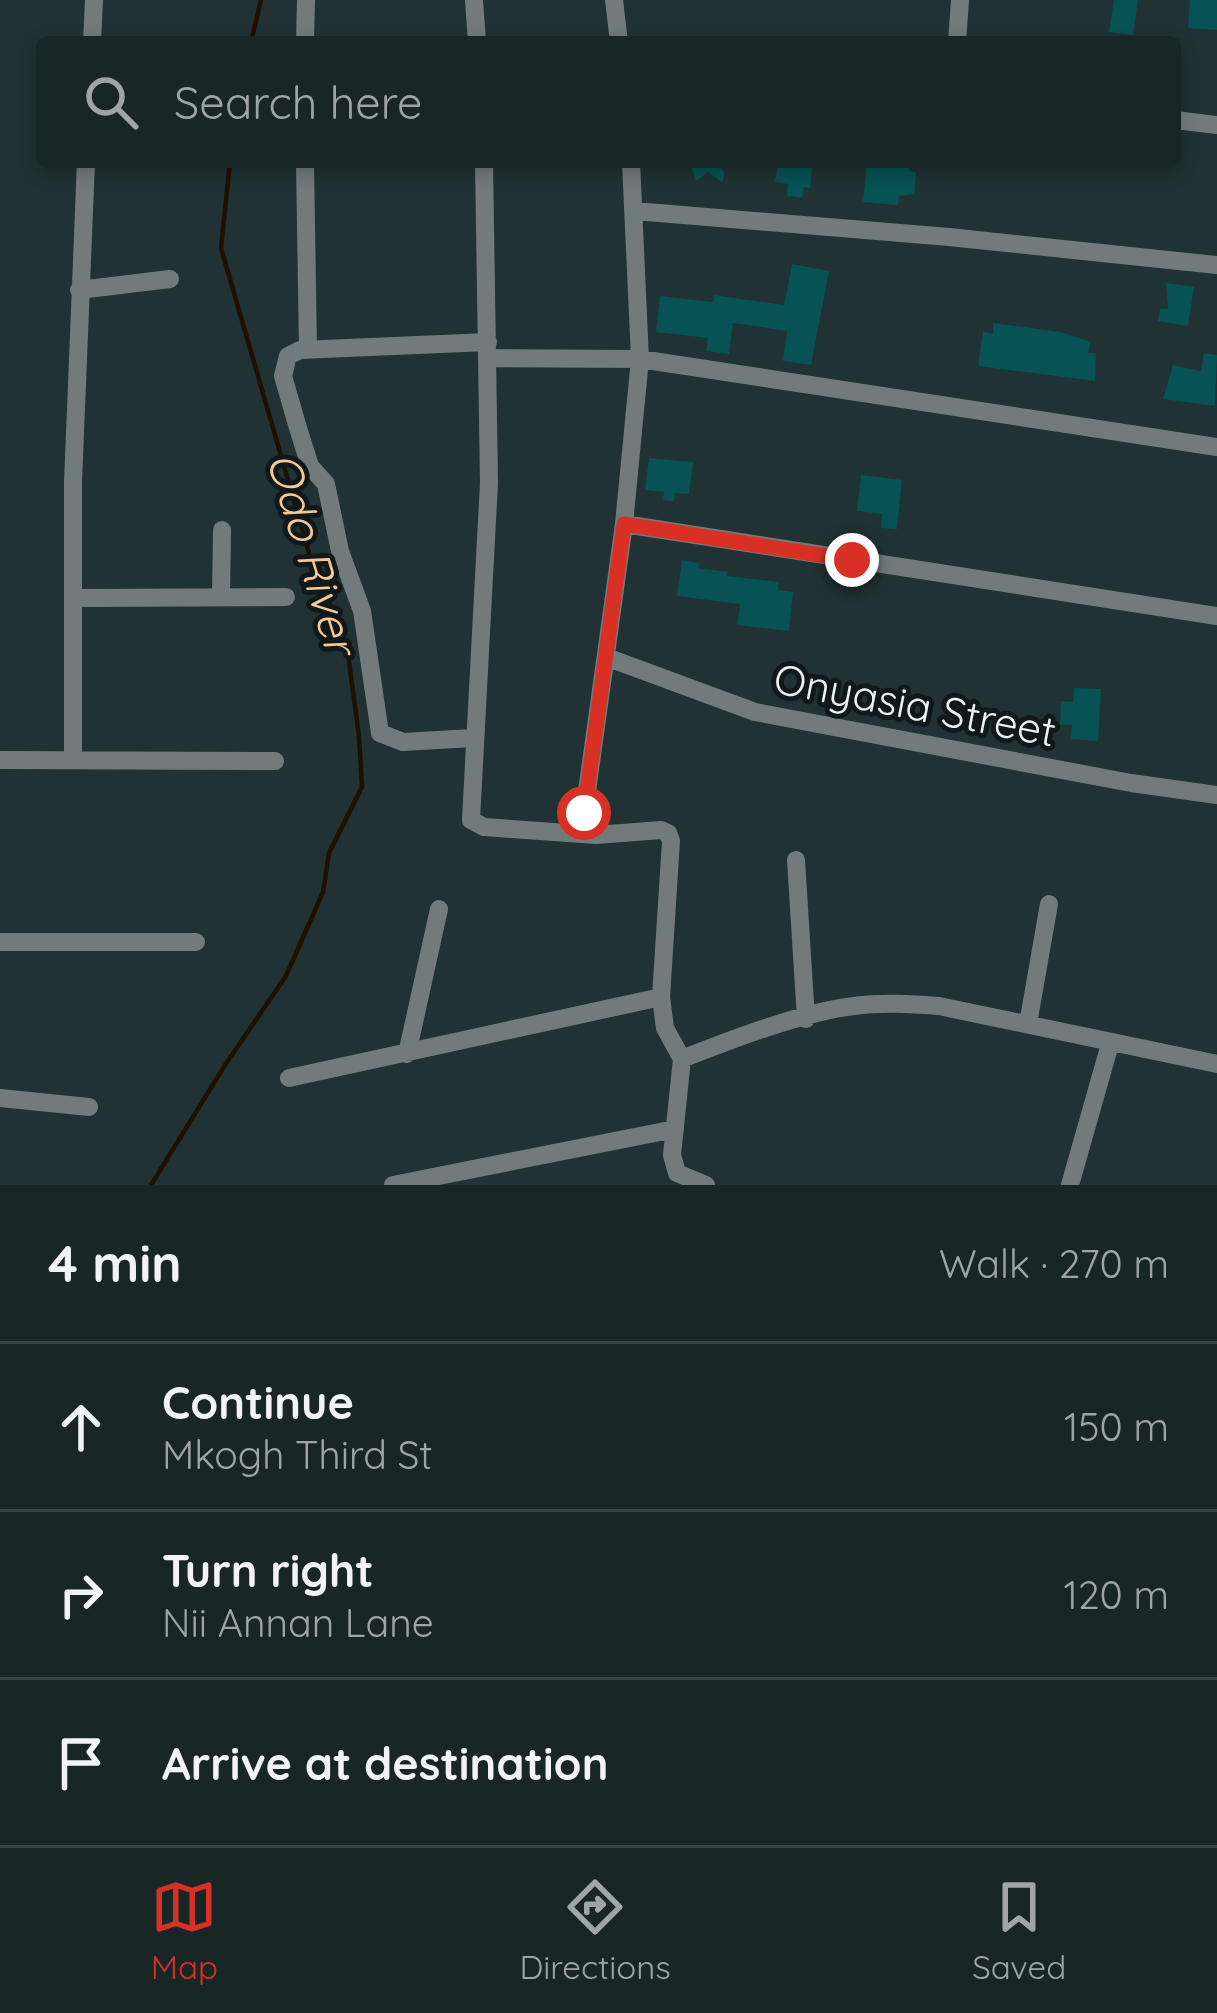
<!DOCTYPE html>
<meta charset="utf-8">
<style>
:root{--surface:#182626;--page:#212e2e;--text:#f1f3f6;--muted:#9fa5a7;--line:#364343;--accent:#d93025}
body{margin:0;font-family:Quicksand,sans-serif;background:var(--page);color:var(--text)}
.stop{position:absolute;width:36px;height:36px;margin:-27px;border:9px solid #d93025;border-radius:50%;background:#fff}
.stop.end{background:#d93025;border-color:#fff;box-shadow:0 3px 12px #0008}
.list{margin:0;padding:0;list-style:none}
h2{display:flex;justify-content:space-between;align-items:center;height:156px;margin:0;padding:0 48px;font-size:51px}
h2 small{font-size:39px;font-weight:400;color:var(--muted)}
.list li{display:grid;grid-template-columns:78px 1fr auto;gap:36px;align-items:center;box-sizing:border-box;height:168px;padding:0 48px;border-top:3px solid var(--line)}
.list b{display:block;font-size:45px;white-space:nowrap}
.list p{margin:0;font-size:39px;white-space:nowrap;color:var(--muted)}
.list em{font-size:39px;font-style:normal;color:var(--muted)}
.icon{flex:none;width:66px;height:66px;fill:none;stroke:currentColor;stroke-width:2;stroke-linecap:round;stroke-linejoin:round}
.map{position:relative;flex:none;width:1217px;height:1185px;overflow:hidden}
.search{position:absolute;background:var(--surface);box-shadow:0 6px 18px #0003;left:36px;right:36px;top:36px;height:132px;display:flex;align-items:center;gap:30px;box-sizing:border-box;padding:0 42px;border-radius:12px;color:var(--muted);font-size:45px}
.sheet{height:660px;background:var(--surface)}
nav{display:flex;justify-content:space-around;align-items:center;box-sizing:border-box;height:168px;border-top:3px solid var(--line);background:var(--surface);font-size:33px;color:var(--muted)}
nav a{display:grid;justify-items:center;gap:6px}
nav .on{color:var(--accent)}
.map>svg:first-child{display:block}
.lines{fill:none;stroke-linecap:round;stroke-linejoin:round}
.stream{stroke:#201000;stroke-width:4.5}
.building{fill:#065254}
.minor{stroke:#727b7c;stroke-width:18}
.route{stroke:#d93025;stroke-width:15}
.labels{text-anchor:middle;stroke-width:10;stroke-linejoin:round;paint-order:stroke}
.street-label{font-size:42px;fill:#e9f4f4;stroke:#101819}
.water-label{font-size:45px;font-style:italic;fill:#f4c994;stroke:#101819}
</style>
<div class="map">
<svg width="1217" height="1185" viewBox="0 0 1217 1185">
<rect width="100%" height="100%" fill="#203233"/>
<g class="lines">
<path class="stream" d="M251,42L261,0
M151,1185L225,1065L286,976L323,892L329,853L362,787L359,736L347,647L310,556L221,248L230,162"/>
</g>
<path class="building" d="M1114,0H1138L1133,35L1109,32Z
M1190,0H1217V30L1188,28Z
M690,162H716L725,173L722,182L708,172L696,181Z
M778,162H813L810,188L804,187L802,198L787,196L788,184L775,182Z
M867,162H909V171L916,172L914,194L899,196L898,205L863,202Z
M792,264L829,271L811,365L783,361L787,331L733,323L729,354L706,351L708,338L656,332L660,296L713,302L714,295L784,305Z
M1166,283L1194,287L1188,326L1158,321L1160,309H1168Z
M993,323L1061,332L1091,342L1088,353H1096L1095,381L978,366L983,331L993,334Z
M1204,353L1217,355L1215,406L1163,399L1173,365L1201,371Z
M649,458L693,462L689,494L675,493L674,501L663,500L664,492L645,490Z
M861,475L902,480L897,529L881,528L882,514L857,511Z
M682,560L699,563L698,568L728,572L727,576L779,582L778,590L793,592L789,631L737,625L740,604L677,596Z
M1074,688L1101,689L1098,741L1071,739L1072,725H1060L1061,701L1073,702Z"/>
<g class="lines">
<path class="minor" d="M474,0L477,42
M614,0L619,42
M92,42L94,0
M305,42L306,0
M957,42L960,0
M1175,120L1217,125
M305,162L308,350
M484,162L489,483L471,820L484,827L596,835
M631,162L640,359L624,524L584,813L586,826L596,835L661,830L668,833L671,841L661,997L665,1028L682,1059L672,1155L677,1173L706,1185
M635,211L949,237L1217,265
M79,290L170,279
M489,358L640,359L1217,447
M624,524L1217,616
M221,597L222,530
M73,598L286,597
M606,657L755,712L1131,783L1217,795
M473,738L403,742L380,733L362,611L340,551L326,484L310,466L298,428L283,376L288,356L300,350L488,342
M0,760L275,761
M73,760V482L86,162
M796,860L806,1019
M0,942H196
M1028,1024L1049,904
M407,1054L439,909
M682,1059C730,1040 803,1012 854,1006C882,1002 911,1004 939,1006L1217,1064
M289,1078L661,997
M0,1098L89,1107
M393,1185L675,1129
M1070,1185L1110,1044"/>
</g>
<g class="lines">
<path class="route" d="M584,813L624,524L852,560"/>
</g>
<g class="labels">
<g class="street-label">
<text transform="translate(915 705) rotate(11)" y="15">Onyasia Street</text>
</g>
<g class="water-label">
<text transform="translate(312 553) rotate(73)" y="16">Odo River</text>
</g>
</g>
</svg>
<div class="stop" style="left:584px;top:813px"></div>
<div class="stop end" style="left:852px;top:560px"></div>
<div class="search"><svg class="icon" aria-label="search" viewBox="0 0 24 24"><circle cx="10" cy="10" r="6"/><path d="M15 15l6 6"/></svg>Search here</div>
</div>
<section class="sheet">
<h2>4 min<small>Walk · 270 m</small></h2>
<ul class="list">
<li><svg class="icon" aria-label="ahead" viewBox="0 0 24 24"><path d="M12 20V5M6 11l6-6 6 6"/></svg><div><b>Continue</b><p>Mkogh Third St</p></div><em>150 m</em></li>
<li><svg class="icon" aria-label="right" viewBox="0 0 24 24"><path d="M7 20v-9h11M14 6l5 5-5 5"/></svg><div><b>Turn right</b><p>Nii Annan Lane</p></div><em>120 m</em></li>
<li><svg class="icon" aria-label="arrive" viewBox="0 0 24 24"><path d="M6 21V4h12l-3 4 3 4H6"/></svg><div><b>Arrive at destination</b></div></li>
</ul>
</section>
<nav>
<a class="on"><svg class="icon" aria-label="map" viewBox="0 0 24 24"><path d="M3 6l6-2 6 2 6-2v14l-6 2-6-2-6 2zM9 4v14M15 6v14"/></svg>Map</a>
<a><svg class="icon" aria-label="directions" viewBox="0 0 24 24"><path d="M12 3l9 9-9 9-9-9zM9 14v-3h6M13 9l2 2-2 2"/></svg>Directions</a>
<a><svg class="icon" aria-label="saved" viewBox="0 0 24 24"><path d="M7 4h10v16l-5-4-5 4z"/></svg>Saved</a>
</nav>
